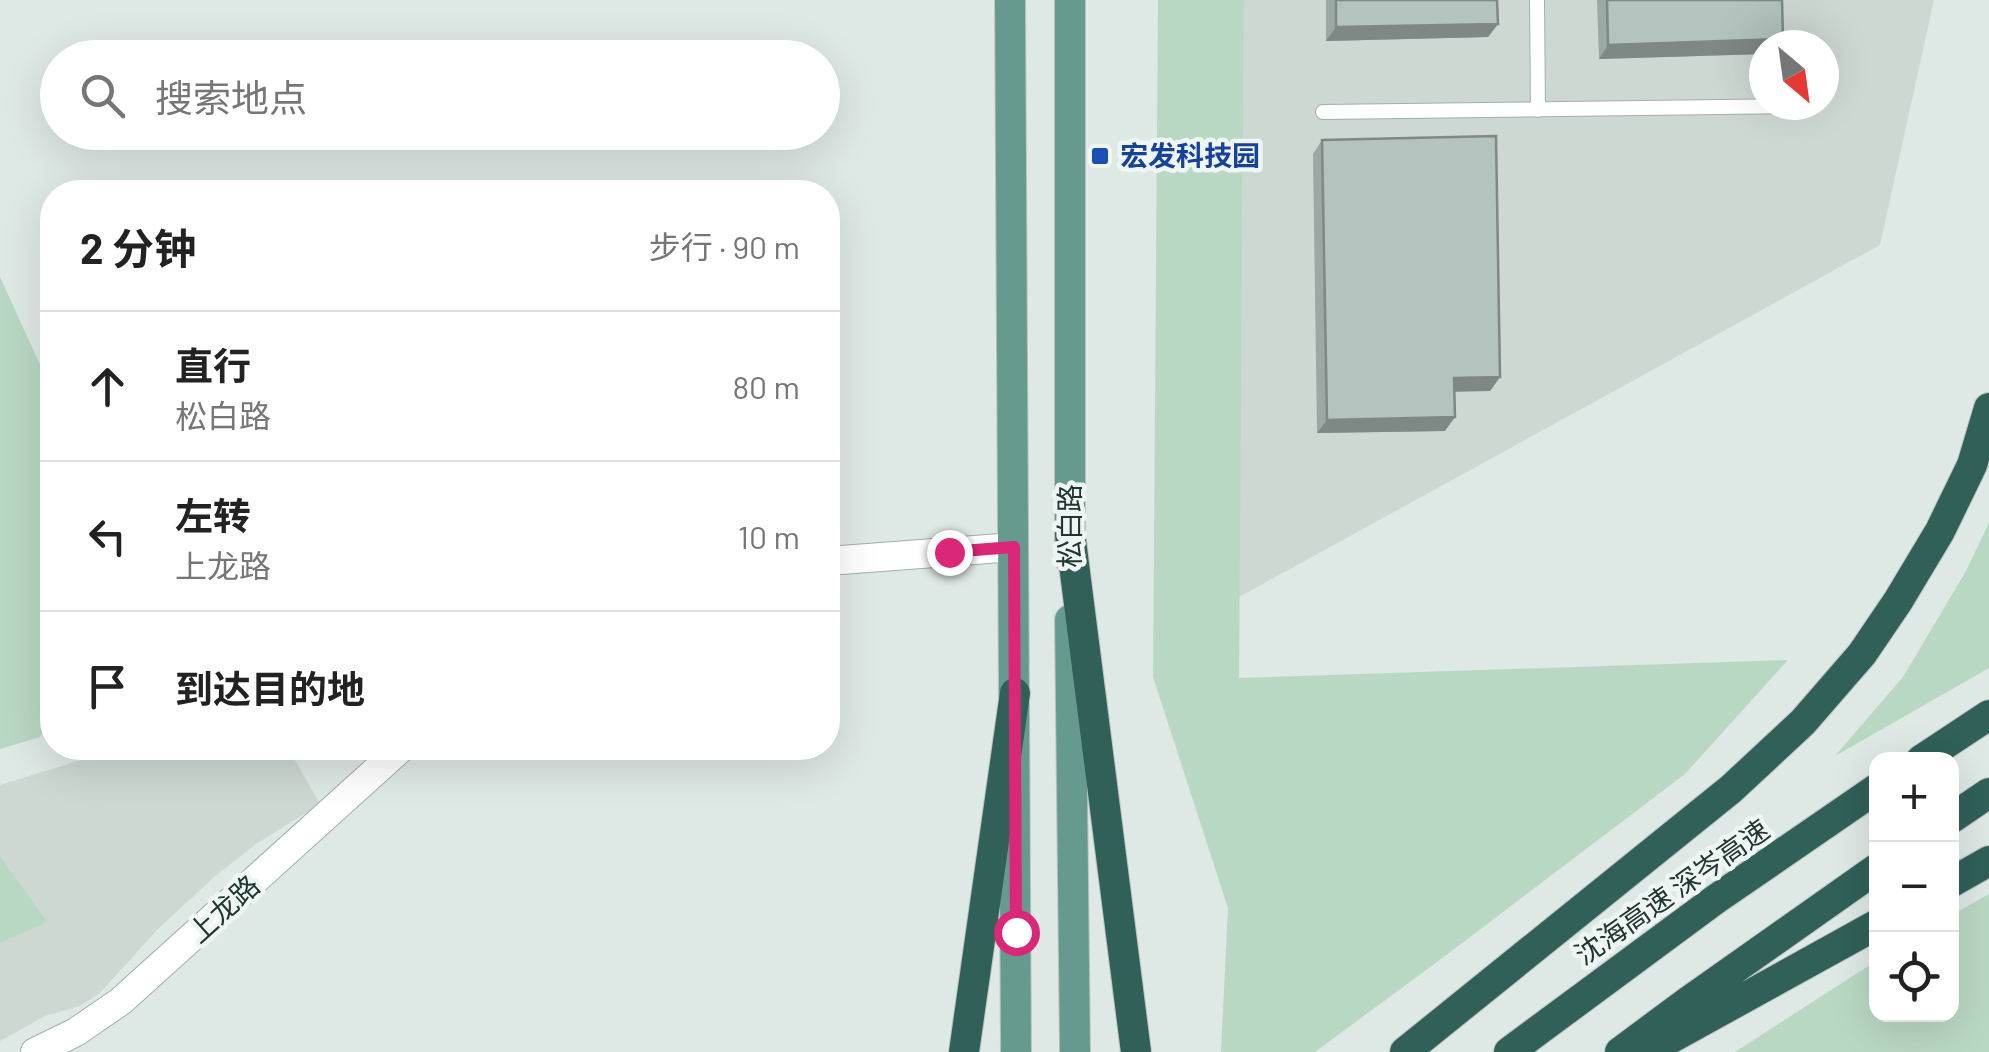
<!DOCTYPE html>
<html lang="zh">
<meta charset="utf-8">
<style>
:root{--surface:#fff;--page:#f6f6f6;--text:#222;--muted:#767676;--line:#e0e0e0}
body{margin:0;font-family:Barlow,"Noto Sans SC",sans-serif;background:var(--page);color:var(--text)}
.controls{position:absolute;right:30px;bottom:30px;display:grid;overflow:hidden;border-radius:20px;box-shadow:0 10px 40px #0002}
.controls button{width:90px;height:90px;display:grid;place-items:center;padding:0;border:0;border-bottom:2px solid var(--line);background:var(--surface);color:var(--text);font:50px sans-serif}
.compass{position:absolute;left:1749px;top:30px;width:90px;height:90px;border-radius:50%;background:var(--surface);box-shadow:0 10px 40px #0002;rotate:151deg}
.stop{position:absolute;width:30px;height:30px;margin:-22px;border:8px solid #db2777;border-radius:50%;background:#fff}
.stop.end{background:#db2777;border-color:#fff;box-shadow:0 2px 10px #0008}
.list{margin:0;padding:0;list-style:none}
h2{display:flex;justify-content:space-between;align-items:center;height:130px;margin:0;padding:0 40px;font-size:42px}
h2 small{font-size:32px;font-weight:400;color:var(--muted)}
.list li{display:grid;grid-template-columns:65px 1fr auto;gap:30px;align-items:center;box-sizing:border-box;height:150px;padding:0 40px;border-top:2px solid var(--line)}
.list b{display:block;font-size:38px;white-space:nowrap}
.list p{margin:0;font-size:32px;white-space:nowrap;color:var(--muted)}
.list em{font-size:32px;font-style:normal;color:var(--muted)}
.icon{flex:none;width:55px;height:55px;fill:none;stroke:currentColor;stroke-width:2;stroke-linecap:round;stroke-linejoin:round}
.map{position:relative;flex:none;width:1989px;height:1052px;overflow:hidden}
.search{position:absolute;background:var(--surface);box-shadow:0 10px 40px #0002;left:40px;top:40px;width:800px;height:110px;display:flex;align-items:center;gap:25px;box-sizing:border-box;padding:0 35px;border-radius:55px;color:var(--muted);font-size:38px}
.panel{position:absolute;background:var(--surface);box-shadow:0 10px 40px #0002;left:40px;top:180px;width:800px;height:580px;border-radius:40px}
.map>svg:first-child{display:block}
.built{fill:#cdd8d3;fill-rule:evenodd}
.green{fill:#b9d8c3}
.lines{fill:none;stroke-linecap:round;stroke-linejoin:round}
.lane-casing{stroke:#a2afab;stroke-width:16}
.street-casing{stroke:#a2afab;stroke-width:30}
.primary-casing{stroke:#bcc3c2;stroke-width:32}
.highway-casing{stroke:#bcc3c2;stroke-width:32}
.lane{stroke:#fff;stroke-width:14}
.street{stroke:#fff;stroke-width:28}
.primary{stroke:#679a8f;stroke-width:30}
.highway{stroke:#306058;stroke-width:30}
.wall{fill:#9ba8a3}
.shaded-wall{fill:#7e8884}
.building{fill:#b4c3bd;stroke:#7e8884;stroke-width:2.5}
.route{stroke:#db2777;stroke-width:12}
.transit-dot{fill:#1a4fb4;stroke:#eef5f2;stroke-width:4}
.labels{text-anchor:middle;stroke-width:9;stroke-linejoin:round;paint-order:stroke}
.transit-label{font-size:28px;font-weight:bold;fill:#164399;stroke:#eef5f2;text-anchor:start}
.street-label{font-size:28px;fill:#213632;stroke:#eef5f2}
</style>
<div class="map">
<svg width="1989" height="1052" viewBox="0 0 1989 1052">
<rect width="100%" height="100%" fill="#dee8e4"/>
<path class="built" d="M1244,0H1934L1880,245L1239,597ZM1764,45H1824V105H1764Z
M120,748H288L320,804L256,844L214,877L156,931L100,993L80,1006L45,1016L0,1041V785Z"/>
<path class="green" d="M1158,0H1244L1239,678L1788,660L1685,774L1449,953L1315,1052H1221L1228,908L1153,677Z
M0,277L52,391V718L40,737L0,749Z
M1989,523V668L1835,756L1903,677L1966,571Z
M0,856L46,920L41,925L0,943Z
M1989,894V1052H1735L1876,961V1014H1952V915Z"/>
<g class="lines">
<g class="lane-casing">
<path id="lane" d="M1537,0L1538,110
M1323,112L1794,106"/>
</g>
<g class="street-casing">
<path id="street" d="M828,561L1014,547
M35,1052L76,1032L121,1001L401,748"/>
</g>
<g class="primary-casing">
<path id="primary" d="M1010,0L1016,1052
M1070,0V559
M1070,620L1075,1052"/>
</g>
<g class="highway-casing">
<path id="highway" d="M1070,533L1136,1052
M1921,760L1989,715
M1952,818L1989,793
M1952,882L1989,861
M1648,1051L1876,925
M964,1052L1015,693
M1405,1052L1731,789L1803,722L1862,654L1898,601L1940,531L1972,465L1989,408
M1509,1052L1716,899L1876,789
M1620,1052L1686,1003L1876,869"/>
</g>
<use href="#lane" class="lane"/>
<use href="#street" class="street"/>
<use href="#primary" class="primary"/>
<use href="#highway" class="highway"/>
</g>
<path class="wall" d="M1326,0H1497L1498,24L1488,37L1326,41Z
M1597,0H1782L1764,45V54L1599,59Z
M1322,140L1500,377L1490,391H1455L1445,431L1317,433L1313,154Z"/>
<path class="shaded-wall" d="M1498,24L1488,37L1326,41L1336,27Z
M1783,39L1779,45H1764V54L1599,59L1608,45Z
M1500,377L1490,391L1445,392L1454,378Z
M1455,417L1445,431L1317,433L1327,420Z"/>
<path class="building" d="M1336,0H1497L1498,24L1336,27Z
M1607,0H1782L1783,39L1608,45Z
M1496,136L1500,377L1454,378L1455,417L1327,420L1322,140Z"/>
<g class="lines">
<path class="route" d="M949,552L1014,547L1016,932"/>
</g>
<rect class="transit-dot" x="1090" y="146" width="20" height="20" rx="5"/>
<g class="labels">
<g class="transit-label">
<text x="1120" y="166">宏发科技园</text>
</g>
<g class="street-label">
<text transform="translate(1070 526) rotate(-90)" y="10">松白路</text>
<text transform="translate(1672 892) rotate(-35)" y="10">沈海高速 深岑高速</text>
<text transform="translate(224 909) rotate(-42)" y="10">上龙路</text>
</g>
</g>
</svg>
<div class="controls">
<button>+</button>
<button>−</button>
<button><svg class="icon" aria-label="locate" viewBox="0 0 24 24"><circle cx="12" cy="12" r="6"/><path d="M12 2v4M12 18v4M2 12h4M18 12h4"/></svg></button>
</div>
<svg class="compass" viewBox="-18 -18 36 36"><path d="M0-13l5 13h-10z" fill="#e53935"/><path d="M0 13l5-13h-10z" fill="#767676"/></svg>
<div class="stop" style="left:1016px;top:932px"></div>
<div class="stop end" style="left:949px;top:552px"></div>
<div class="search"><svg class="icon" aria-label="search" viewBox="0 0 24 24"><circle cx="10" cy="10" r="6"/><path d="M15 15l6 6"/></svg>搜索地点</div>
<section class="panel">
<h2>2 分钟<small>步行 · 90 m</small></h2>
<ul class="list">
<li><svg class="icon" aria-label="ahead" viewBox="0 0 24 24"><path d="M12 20V5M6 11l6-6 6 6"/></svg><div><b>直行</b><p>松白路</p></div><em>80 m</em></li>
<li><svg class="icon" aria-label="left" viewBox="0 0 24 24"><path d="M17 20v-9H6M10 6l-5 5 5 5"/></svg><div><b>左转</b><p>上龙路</p></div><em>10 m</em></li>
<li><svg class="icon" aria-label="arrive" viewBox="0 0 24 24"><path d="M6 21V4h12l-3 4 3 4H6"/></svg><div><b>到达目的地</b></div></li>
</ul>
</section>
</div>
